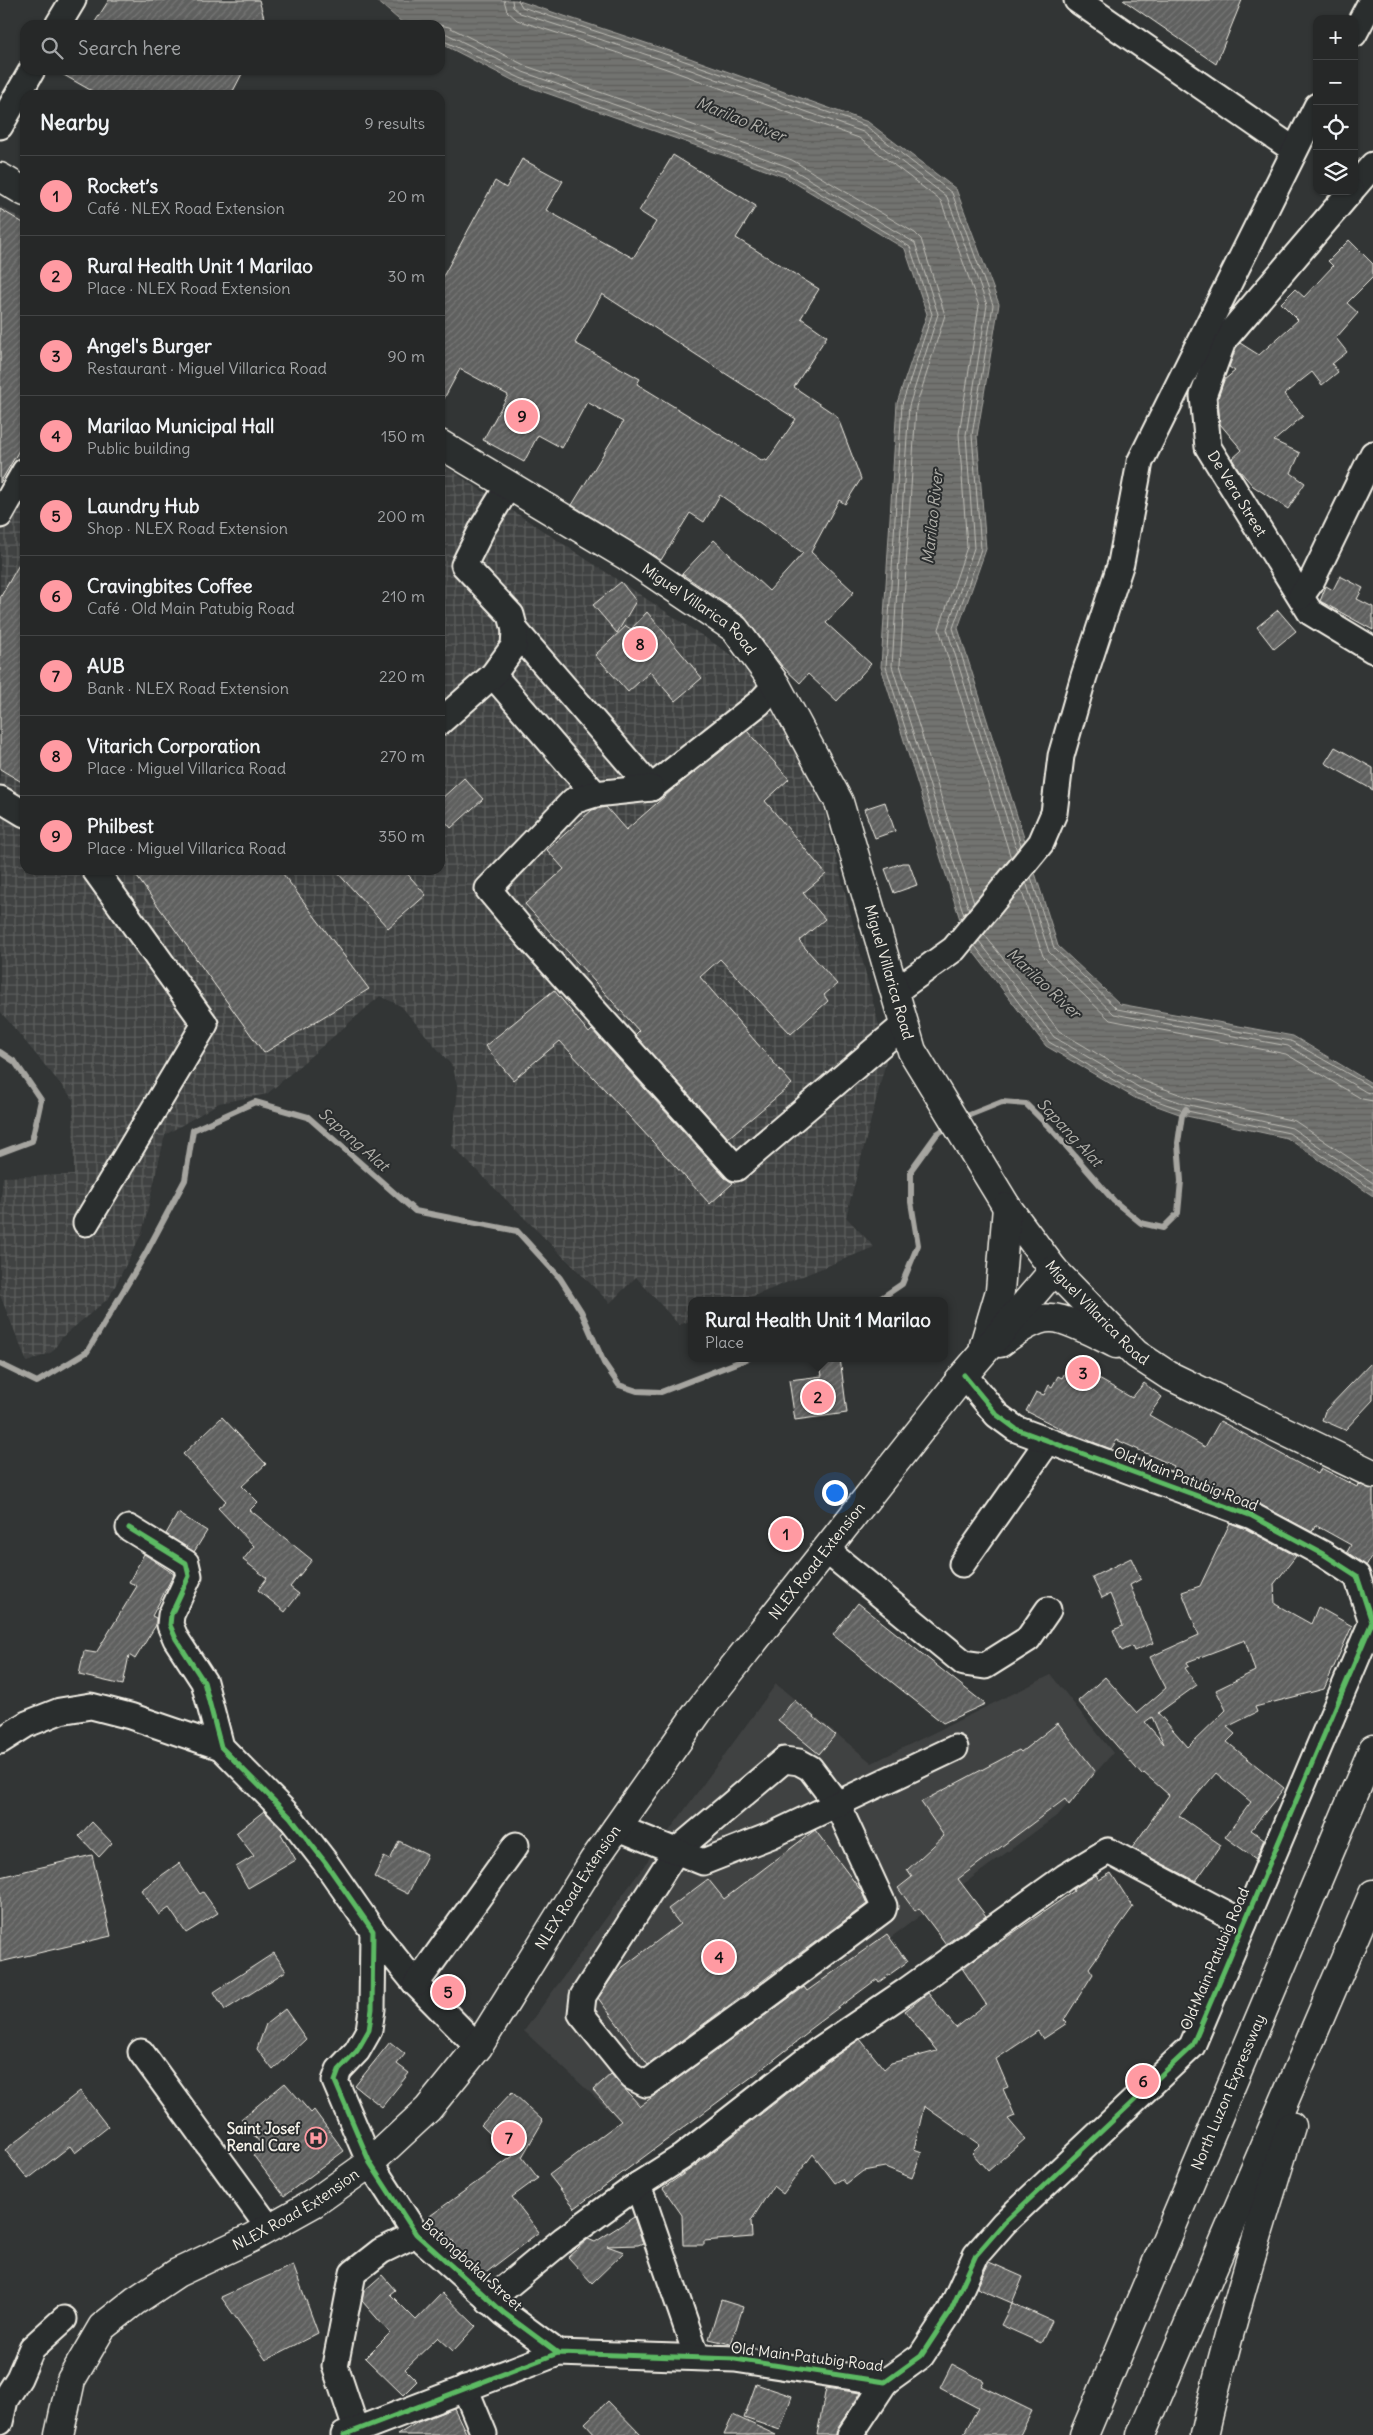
<!DOCTYPE html>
<meta charset="utf-8">
<style>
:root{--surface:#262828;--page:#2e3030;--text:#f1f3f6;--muted:#a4a6a8;--line:#424445;--accent:#ff9aa2}
body{margin:0;font-family:Delius,sans-serif;background:var(--page);color:var(--text)}
.controls{position:absolute;right:15px;top:15px;display:grid;overflow:hidden;border-radius:10px;box-shadow:0 1px 4px #0004}
.controls button{width:45px;height:45px;display:grid;place-items:center;padding:0;border:0;border-bottom:1px solid var(--line);background:var(--surface);color:var(--text);font:25px sans-serif}
.you{position:absolute;left:834px;top:1492px;width:18px;height:18px;margin:-12px;border:4px solid #fff;border-radius:50%;background:#1a73e8;box-shadow:0 0 0 8px #1a73e833}
.badge{display:grid;place-items:center;width:32px;height:32px;border-radius:50%;background:var(--accent);color:#111;font-size:16px;font-weight:700}
.pin{position:absolute;translate:-50% -50%;border:2px solid #fff;box-shadow:0 1px 5px #0006}
.popup{position:absolute;left:688px;top:1297px;width:260px;height:65px;box-sizing:border-box;display:grid;place-content:center;border-radius:10px;background:var(--surface);filter:drop-shadow(0 1px 4px #0005);font-size:16px;white-space:nowrap;color:var(--muted)}
.popup b{font-size:19px;color:var(--text)}
.popup::after{content:'';position:absolute;left:50%;top:100%;margin-left:-10px;border:10px solid transparent;border-top-color:var(--surface)}
.list{margin:0;padding:0;list-style:none}
h2{display:flex;justify-content:space-between;align-items:center;height:65px;margin:0;padding:0 20px;font-size:21px}
h2 small{font-size:16px;font-weight:400;color:var(--muted)}
.list li{display:grid;grid-template-columns:32px 1fr auto;gap:15px;align-items:center;box-sizing:border-box;height:80px;padding:0 20px;border-top:1px solid var(--line)}
.list b{display:block;font-size:19px;white-space:nowrap}
.list p{margin:0;font-size:16px;white-space:nowrap;color:var(--muted)}
.list em{font-size:16px;font-style:normal;color:var(--muted)}
.icon{flex:none;width:28px;height:28px;fill:none;stroke:currentColor;stroke-width:2;stroke-linecap:round;stroke-linejoin:round}
.map{position:relative;flex:none;width:1373px;height:2435px;overflow:hidden}
.search{position:absolute;background:var(--surface);box-shadow:0 1px 4px #0004;left:20px;top:20px;width:425px;height:55px;display:flex;align-items:center;gap:12px;box-sizing:border-box;padding:0 18px;border-radius:15px;color:var(--muted);font-size:19px}
.panel{position:absolute;background:var(--surface);box-shadow:0 1px 4px #0004;left:20px;top:90px;width:425px;height:785px;border-radius:15px}
.map>svg:first-child{display:block}
.built{fill:#404242}
.industrial{fill:url(#industrial-grid)}
.water{fill:url(#water-rules);stroke:#a6a5a0}
.lines{fill:none;stroke-linecap:round;stroke-linejoin:round}
.shore{stroke:#c0bfb8;stroke-width:1}
.stream{stroke:#a6a5a0;stroke-width:6}
.building{fill:url(#building-hatch);stroke:#f4f1e8;fill-rule:evenodd}
.minor-casing{stroke:#f4f1e8;stroke-width:29}
.major-casing{stroke:#f4f1e8;stroke-width:31}
.highway-casing{stroke:#f4f1e8;stroke-width:31}
.minor{stroke:#2a2d2e;stroke-width:25}
.major{stroke:#2a2d2e;stroke-width:28}
.highway{stroke:#2a2d2e;stroke-width:28}
.cycleway-casing{stroke:#2a2d2e;stroke-width:8}
.cycleway{stroke:#5cba63;stroke-width:5}
.labels{text-anchor:middle;stroke-width:4;stroke-linejoin:round;paint-order:stroke}
.street-label{font-size:15px;fill:#f4f1e8;stroke:#2a2d2e}
.poi-label{font-size:15px;font-weight:bold;fill:#f4f1e8;stroke:#2a2d2e;text-anchor:end}
.water-label{font-size:16px;font-style:italic;fill:#b3b2ac;stroke:#2a2d2e}
</style>
<div class="map">
<svg width="1373" height="2435" viewBox="0 0 1373 2435">
<defs>
<pattern id="industrial-grid" width="8" height="8" patternUnits="userSpaceOnUse" patternTransform="scale(1.25)"><rect width="8" height="8" fill="#404242"/><path d="M0 4h8M4 0v8" fill="none" stroke="#5c5e5d"/></pattern>
<pattern id="water-rules" width="6" height="5" patternUnits="userSpaceOnUse" patternTransform="scale(1.25)"><rect width="6" height="5" fill="#727370"/><path d="M0 2.5h6" fill="none" stroke="#5e5e5b"/></pattern>
<pattern id="building-hatch" width="6" height="6" patternUnits="userSpaceOnUse" patternTransform="scale(1.25)"><rect width="6" height="6" fill="#5f605f"/><path d="M-1 1l2-2M0 6l6-6M5 7l2-2" fill="none" stroke="#777776"/></pattern>
</defs>
<rect width="100%" height="100%" fill="#323535"/>
<filter id="ink" filterUnits="userSpaceOnUse"><feTurbulence type="fractalNoise" baseFrequency=".02" numOctaves="2"/><feDisplacementMap in="SourceGraphic" scale="10" xChannelSelector="R" yChannelSelector="G"/><feConvolveMatrix kernelMatrix="1 2 1 2 8 2 1 2 1" color-interpolation-filters="sRGB"/></filter>
<g filter="url(#ink)">
<path class="built" d="M1051,1675L1113,1753L1059,1814L629,2129L524,2031L776,1684L872,1763Z"/>
<path class="industrial" d="M0,206L25,221V870H440V463L733,656L789,720L817,782L887,1057L846,1217L874,1247L741,1301H692V1320L679,1325L636,1277L610,1303L452,1146L458,1089L453,1067L401,1006L380,996L267,1094L219,1103L165,1135L142,1233L109,1298L62,1337L52,1352L27,1362L0,1295V1209L3,1177L74,1175L73,1099L0,1011Z"/>
<path class="water" d="M376,0H516L670,51L868,122L956,189L999,304L977,436L986,549L958,628L1058,946L1120,1004L1293,1036L1373,1084V1196L1287,1138L1182,1115L1135,1098L1046,1046L968,945L881,667L897,403L927,314L905,249L785,177L518,83L440,43V25H405Z"/>
<g class="lines">
<path class="shore" d="M504,0L507,11L517,20L664,68L859,138L941,201L979,306L959,434L967,547L939,629L1011,858
M512,0L513,7L520,13L666,61L863,132L947,197L987,305L966,435L974,548L947,629L1017,851
M518,0L522,7L668,55L866,126L952,193L993,305L972,435L981,549L953,628L1021,845
M440,25L449,27L526,66L792,160L915,233L921,239L945,315L916,407L900,665L974,903
M440,33L447,34L523,72L789,167L915,243L938,314L909,406L892,666L969,910
M440,39L520,78L786,173L910,247L932,314L902,404L886,667L964,915
M1031,877L1054,948L1117,1009L1291,1041L1373,1088
M1026,882L1049,952L1114,1014L1288,1046L1366,1092L1373,1094
M1021,889L1043,956L1110,1020L1286,1054L1362,1099L1373,1101
M984,934L1059,1031L1143,1081L1187,1097L1295,1121L1373,1174
M979,941L1054,1037L1140,1088L1185,1104L1292,1128L1373,1183
M975,946L1049,1042L1137,1094L1183,1110L1289,1133L1373,1190"/>
<path class="stream" d="M0,1052L15,1062L41,1100L32,1141L0,1153
M962,1118L1002,1102L1026,1104L1054,1132L1114,1201L1141,1223L1163,1228L1178,1213L1181,1181L1178,1143L1182,1115L1186,1109
M877,1301L902,1284L918,1245L911,1202V1170L937,1134L949,1126
M0,1364L37,1382L87,1352L146,1253L185,1180L193,1130L255,1102L308,1117L415,1211L517,1231L560,1278L581,1311L604,1363L619,1385L637,1391L661,1392L749,1358"/>
</g>
<path class="building" d="M109,0H259L266,25H93Z
M1123,0H1242L1216,64Z
M55,70H244L231,95H99Z
M673,155L756,206L736,238L819,289L801,318L827,336L794,387L837,416L861,479L845,504L839,500L811,552L854,592L826,623L871,664L837,701L808,674L800,683L782,666L744,616L682,574L714,540L769,591L803,553L720,495L704,522L690,513L661,560L572,505L623,422L587,402L562,448L538,435L524,462L483,440L508,395L460,369L440,406V282L495,181L506,188L522,159L563,181L546,210L633,258L656,222L639,211ZM602,294L796,419L767,461L764,459L763,461L637,384L640,379L575,343Z
M0,209L25,224V440L0,483Z
M1349,240L1373,264V277L1347,303L1358,313L1336,338L1347,352L1332,364L1338,372L1322,385L1312,372L1284,394L1303,416L1274,441L1300,453L1291,473L1305,483L1288,509L1253,486L1239,470L1232,459L1242,450L1220,424L1218,398L1224,380L1235,371L1229,367L1236,348L1240,343L1259,355L1298,320L1281,303L1295,289L1304,297L1333,266L1328,261Z
M25,554V784L0,769V598Z
M1340,576L1363,588L1357,599L1373,607V630L1320,601L1326,586L1333,590Z
M621,582L636,601L617,633L593,605Z
M1278,610L1296,631L1274,649L1257,627Z
M647,612L702,678L675,701L650,672L628,692L595,655L626,626L631,629Z
M747,731L789,779L765,801L826,874L803,893L825,919L799,941L837,984L824,995L828,1001L791,1034L720,959L700,977L792,1084L728,1138L635,1035L639,1031L525,904L564,869L547,850L592,810L606,807L626,830L672,790Z
M1335,747L1373,768V790L1325,763Z
M464,778L483,799L451,828L440,815V800Z
M885,802L895,831L875,838L864,809Z
M902,863H909L917,885L894,893L885,869Z
M132,870H280L369,989L264,1053Z
M335,870H404L426,895L388,928Z
M554,990L589,1033L592,1030L725,1178L733,1183L710,1204L560,1041L513,1080L485,1046Z
M819,1358H840L847,1413L795,1420L789,1380L822,1376Z
M1077,1361L1095,1370L1092,1375L1132,1398L1144,1383L1162,1397L1149,1415L1205,1447L1220,1421L1318,1474L1321,1468L1357,1487L1358,1484L1373,1489V1554L1366,1566L1347,1552L1351,1545L1315,1525L1312,1532L1257,1503L1171,1471L1174,1466L1117,1440L1111,1449L1067,1432L1026,1411L1036,1392L1044,1395L1049,1385L1052,1387L1058,1376L1062,1378L1067,1369L1072,1371Z
M1373,1361V1400L1345,1430L1322,1420L1325,1411Z
M222,1417L266,1464L242,1486L258,1502L250,1510L312,1560L290,1587L299,1594L285,1612L258,1590L267,1578L243,1560L254,1546L218,1508L226,1501L183,1454Z
M178,1513L207,1531L194,1552L166,1534Z
M1230,1523L1246,1529L1296,1556L1274,1584L1275,1604L1311,1624L1318,1607L1352,1626L1324,1689L1255,1707L1257,1712L1227,1727L1235,1734L1227,1742L1284,1788L1251,1830L1264,1839L1256,1859L1225,1837L1251,1802L1216,1773L1179,1816L1221,1845L1196,1881L1132,1848L1169,1795L1144,1773L1142,1775L1078,1701L1105,1677L1137,1713L1166,1688L1150,1657L1199,1635L1182,1592L1200,1586ZM1245,1640L1255,1671L1216,1690L1226,1710L1188,1747L1158,1713L1197,1685L1185,1668L1189,1666L1187,1662ZM1152,1717L1164,1744L1145,1722Z
M144,1554L174,1574L152,1616L156,1618V1625L135,1659L129,1655L123,1685L79,1675L84,1651L96,1653L137,1586L129,1582Z
M1131,1558L1141,1579L1130,1585L1153,1643L1134,1651L1132,1646L1122,1651L1113,1630L1123,1626L1110,1594L1102,1598L1092,1577Z
M858,1603L985,1704L943,1723L833,1635Z
M794,1700L835,1735L819,1754L778,1720Z
M1058,1723L1095,1771L1069,1805L1065,1799L958,1879L986,1916L946,1944L919,1908L915,1911L898,1888L912,1877L907,1870L944,1836L921,1802L1019,1750L1021,1752Z
M264,1811L284,1832L281,1834L296,1860L248,1888L236,1867L254,1856L236,1833Z
M92,1822L112,1843L99,1857L79,1836Z
M815,1830L862,1892L867,1904L648,2065L598,1998L615,1973L680,1924L668,1909L708,1879L724,1899Z
M399,1841L427,1855L408,1894L374,1877L384,1857L390,1860Z
M92,1855L111,1936L0,1962V1877Z
M179,1863L200,1894L203,1892L218,1913L186,1933L169,1908L159,1915L141,1890Z
M1111,1873L1133,1907L1089,1968L1093,1974L1064,2020L1067,2023L1043,2039L1038,2031L996,2059L1008,2087L1003,2089L1015,2116L1008,2119L1025,2139L988,2171L972,2153L980,2145L924,2106L914,2149L922,2152L912,2178L885,2167L863,2171L846,2184L842,2179L835,2183L813,2154L783,2194L773,2186L751,2221L752,2237L704,2241V2245H683L682,2215L663,2188L695,2166L827,2062L860,2039L884,2069L891,2063L937,2051L905,2011L928,1993L956,2028L986,2004L962,1968L1074,1891L1073,1889L1096,1875L1099,1880Z
M887,1934L907,1962L879,1982L877,1979L807,2031L808,2033L757,2073L575,2208L549,2175L621,2121L593,2090L611,2074L640,2106L804,1987L807,1991Z
M274,1953L286,1971L225,2010L214,1992Z
M285,2009L306,2039L273,2070L257,2049L266,2024Z
M390,2042L405,2054L397,2064L409,2073L382,2107L355,2086Z
M285,2083L311,2113L314,2110L344,2151L284,2196L253,2155L264,2148L241,2119Z
M80,2091L108,2127L75,2153L70,2146L28,2179L5,2150Z
M512,2092L543,2121L522,2157L538,2178L512,2197L539,2232L483,2275L450,2245L454,2242L427,2218L513,2156L481,2125Z
M634,2217L643,2243L638,2245L607,2246L624,2252L592,2283L568,2257L588,2239L595,2242Z
M989,2262L1023,2277L1012,2303L977,2288Z
M293,2265L318,2333L266,2360L221,2297Z
M382,2275L395,2290L390,2294L416,2320L442,2293L476,2326L453,2351L438,2337L405,2369L417,2381L403,2395L365,2358L390,2333L362,2301L364,2291Z
M721,2300L743,2307L731,2344L709,2339Z
M1012,2303L1052,2321L1041,2343L1001,2325Z
M952,2364L984,2381L981,2386L1032,2411L1020,2435H963L978,2408L940,2388Z
M756,2384L792,2396L780,2430L744,2418Z
M826,2388L861,2393L838,2427L836,2435H817Z
M608,2401L641,2435H596L585,2423Z
M454,2408L467,2435H397L418,2422Z
M733,2415L776,2435H724Z"/>
<g class="lines">
<g class="minor-casing">
<g id="minor">
<path d="M1077,0L1294,150"/>
<path d="M58,25L73,0"/>
<path d="M1354,34L1372,0"/>
<path d="M0,126L32,70"/>
<path d="M1354,187L1373,165"/>
<path id="s1" d="M1351,191L1223,341L1203,396L1208,447L1310,612L1373,650"/>
<path d="M0,515L25,471"/>
<path d="M1301,596L1311,582L1373,454"/>
<path d="M515,630L651,788L759,703L776,685"/>
<path d="M493,675L595,794"/>
<path d="M440,722L493,675L514,646L515,630L511,615L464,565L483,527L509,485"/>
<path d="M651,788L595,794L573,801L488,889L529,938L736,1168L904,1025"/>
<path d="M0,799L25,814"/>
<path d="M894,992L954,949L1041,843L1054,813L1061,756L1084,676L1121,563L1140,462L1317,106"/>
<path d="M86,1223L205,1024L95,870"/>
<path d="M129,1528L186,1563L189,1576L171,1615L170,1625L176,1639L204,1682L221,1747L290,1817L325,1862L373,1931L372,2009L369,2030L357,2051L339,2070L335,2081L370,2163L416,2234L504,2313L558,2353"/>
<path d="M826,1550L964,1663L985,1666L1028,1639L1048,1610"/>
<path d="M962,1564L1048,1441"/>
<path d="M0,1741L27,1724L60,1711L91,1706L130,1716L221,1747"/>
<path d="M784,1760L799,1762L810,1768L837,1804L884,1906L883,1910L758,2003L646,2084L632,2077L581,2014L583,1996L676,1851Z"/>
<path d="M616,1827L703,1862L772,1835L955,1748"/>
<path d="M373,1931L416,1984L478,2047"/>
<path d="M416,1984L516,1845"/>
<path d="M141,2052L269,2228"/>
<path d="M638,2185L697,2357"/>
<path d="M489,2301L564,2239L638,2185L682,2157L819,2050L906,1991L1065,1877L1108,1851L1244,1923"/>
<path d="M465,2388L484,2434"/>
<path d="M0,2422L5,2400L19,2378L32,2348L64,2319"/>
<path d="M356,2429L335,2366L353,2273L381,2251L416,2234"/>
<path d="M344,2435L558,2353L735,2359L885,2382L921,2356L950,2312L976,2255L1004,2223L1192,2046L1372,1622L1357,1576L1323,1554L1252,1516L1016,1429L997,1415L964,1375"/>
<path d="M850,2435L885,2382"/>
</g>
</g>
<g class="major-casing">
<g id="major">
<path d="M0,177L25,192"/>
<path id="s2" d="M440,444L625,555L735,629L776,685L839,802L912,1051L1007,1207L1054,1270L1136,1354L1168,1375L1373,1474"/>
<path d="M1000,1343C1012,1334 1034,1318 1050,1318C1065,1317 1102,1337 1116,1344"/>
<path d="M984,1345L1000,1291L1007,1207"/>
<path id="s3" d="M59,2435L71,2380L102,2327L135,2301L177,2273L251,2238L314,2203L370,2163L428,2109L478,2047L594,1860L698,1712L964,1375L1054,1270"/>
</g>
</g>
<g class="highway-casing">
<g id="highway">
<path id="s4" d="M1084,2435L1373,1749"/>
<path d="M1141,2435L1373,1894"/>
<path d="M1204,2435C1228,2330 1259,2229 1291,2126"/>
</g>
</g>
<use href="#minor" class="minor"/>
<use href="#major" class="major"/>
<use href="#highway" class="highway"/>
<g class="cycleway-casing">
<path id="cycleway" d="M129,1528L186,1563L189,1576L171,1615L170,1625L176,1639L204,1682L221,1747L290,1817L325,1862L373,1931L372,2009L369,2030L357,2051L339,2070L335,2081L370,2163L416,2234L504,2313L558,2353
M344,2435L558,2353L735,2359L885,2382L921,2356L950,2312L976,2255L1004,2223L1192,2046L1372,1622L1357,1576L1323,1554L1252,1516L1016,1429L997,1415L964,1375"/>
</g>
<use href="#cycleway" class="cycleway"/>
</g>
</g>
<defs>
<g id="hospital-ring" transform="scale(1.125)"><circle r="9.5" fill="#2a2d2e" stroke="#ff9aa2" stroke-width="1.5"/><path d="M-5-5h3v3.5h4V-5h3V5h-3V1.5h-4V5h-3Z" fill="#ff9aa2"/></g>
</defs>
<g fill-rule="evenodd">
<use href="#hospital-ring" x="316" y="2138"/>
</g>
<g class="labels">
<g class="street-label">
<text dy="5" stroke="none"><textPath href="#s1" startOffset="362">De Vera Street</textPath></text>
<text dy="5" stroke="none"><textPath href="#s2" startOffset="308">Miguel Villarica Road</textPath></text>
<text dy="5" stroke="none"><textPath href="#s2" startOffset="728">Miguel Villarica Road</textPath></text>
<text dy="5" stroke="none"><textPath href="#s2" startOffset="1132">Miguel Villarica Road</textPath></text>
<text transform="translate(1186 1479) rotate(21)" y="5">Old Main Patubig Road</text>
<text dy="5" stroke="none"><textPath href="#s3" startOffset="1185">NLEX Road Extension</textPath></text>
<text dy="5" stroke="none"><textPath href="#s3" startOffset="780">NLEX Road Extension</textPath></text>
<text transform="translate(1215 1959) rotate(-67)" y="5">Old Main Patubig Road</text>
<text dy="5" stroke="none"><textPath href="#s4" startOffset="372">North Luzon Expressway</textPath></text>
<text dy="5" stroke="none"><textPath href="#s3" startOffset="345">NLEX Road Extension</textPath></text>
<text transform="translate(472 2265) rotate(42)" y="5">Batongbakal Street</text>
<text transform="translate(807 2357) rotate(7)" y="5">Old Main Patubig Road</text>
</g>
<g class="poi-label">
<text x="300" y="2134">Saint Josef<tspan x="300" dy="17">Renal Care</tspan></text>
</g>
<g class="water-label">
<text transform="translate(741 119) rotate(22)" y="6">Marilao River</text>
<text transform="translate(932 517) rotate(-84)" y="6">Marilao River</text>
<text transform="translate(1044 983) rotate(43)" y="6">Marilao River</text>
<text transform="translate(1070 1132) rotate(47)" y="6">Sapang Alat</text>
<text transform="translate(354 1139) rotate(41)" y="6">Sapang Alat</text>
</g>
</g>
</svg>
<div class="controls">
<button>+</button>
<button>−</button>
<button><svg class="icon" aria-label="locate" viewBox="0 0 24 24"><circle cx="12" cy="12" r="6"/><path d="M12 2v4M12 18v4M2 12h4M18 12h4"/></svg></button>
<button><svg class="icon" aria-label="layers" viewBox="0 0 24 24"><path d="M12 4l9 5-9 5-9-5zM3 14l9 5 9-5"/></svg></button>
</div>
<div class="you"></div>
<div class="pin badge" style="left:786px;top:1534px">1</div>
<div class="pin badge" style="left:818px;top:1397px">2</div>
<div class="popup"><b>Rural Health Unit 1 Marilao</b>Place</div>
<div class="pin badge" style="left:1083px;top:1373px">3</div>
<div class="pin badge" style="left:719px;top:1957px">4</div>
<div class="pin badge" style="left:448px;top:1992px">5</div>
<div class="pin badge" style="left:1143px;top:2081px">6</div>
<div class="pin badge" style="left:509px;top:2138px">7</div>
<div class="pin badge" style="left:640px;top:644px">8</div>
<div class="pin badge" style="left:522px;top:416px">9</div>
<div class="search"><svg class="icon" aria-label="search" viewBox="0 0 24 24"><circle cx="10" cy="10" r="6"/><path d="M15 15l6 6"/></svg>Search here</div>
<section class="panel">
<h2>Nearby<small>9 results</small></h2>
<ul class="list">
<li><span class="badge">1</span><div><b>Rocket’s</b><p>Café · NLEX Road Extension</p></div><em>20 m</em></li>
<li><span class="badge">2</span><div><b>Rural Health Unit 1 Marilao</b><p>Place · NLEX Road Extension</p></div><em>30 m</em></li>
<li><span class="badge">3</span><div><b>Angel's Burger</b><p>Restaurant · Miguel Villarica Road</p></div><em>90 m</em></li>
<li><span class="badge">4</span><div><b>Marilao Municipal Hall</b><p>Public building</p></div><em>150 m</em></li>
<li><span class="badge">5</span><div><b>Laundry Hub</b><p>Shop · NLEX Road Extension</p></div><em>200 m</em></li>
<li><span class="badge">6</span><div><b>Cravingbites Coffee</b><p>Café · Old Main Patubig Road</p></div><em>210 m</em></li>
<li><span class="badge">7</span><div><b>AUB</b><p>Bank · NLEX Road Extension</p></div><em>220 m</em></li>
<li><span class="badge">8</span><div><b>Vitarich Corporation</b><p>Place · Miguel Villarica Road</p></div><em>270 m</em></li>
<li><span class="badge">9</span><div><b>Philbest</b><p>Place · Miguel Villarica Road</p></div><em>350 m</em></li>
</ul>
</section>
</div>
